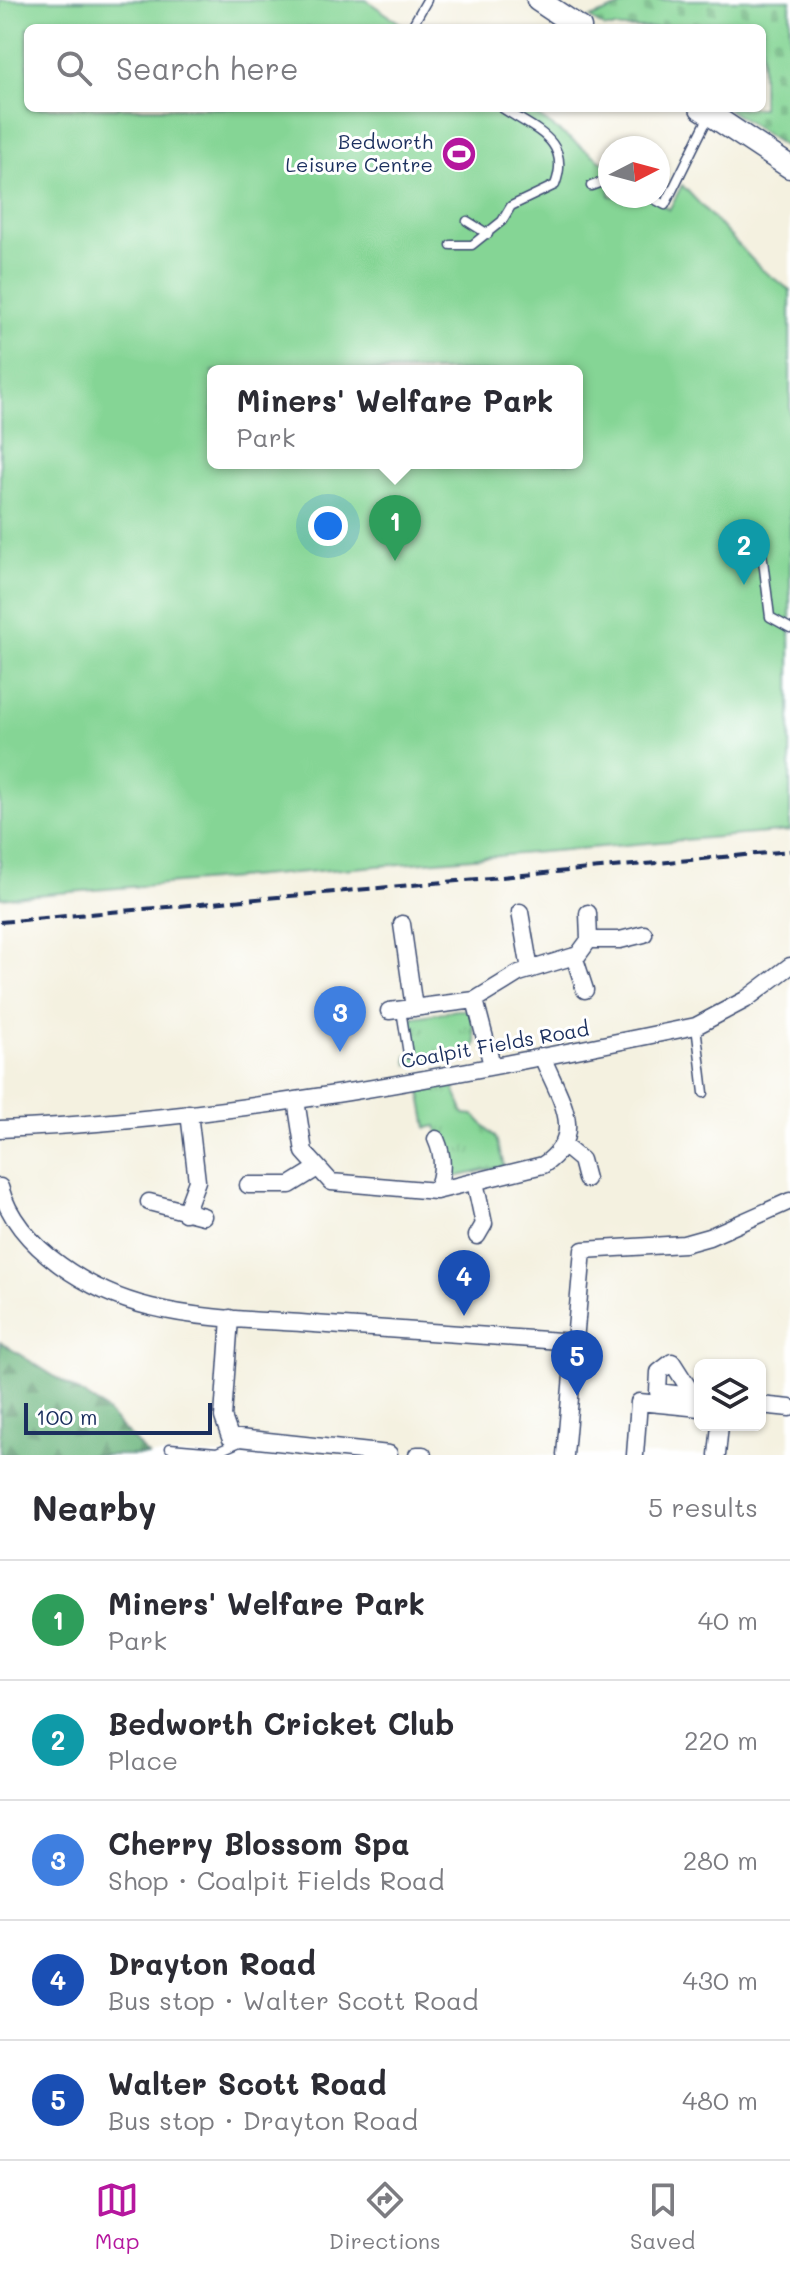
<!DOCTYPE html>
<meta charset="utf-8">
<style>
:root{--surface:#fff;--page:#f7f7f7;--text:#2b2b33;--muted:#7c7c81;--line:#e1e1e2;--accent:#b5179e}
body{margin:0;font-family:Mali,sans-serif;background:var(--page);color:var(--text)}
.controls{position:absolute;right:24px;bottom:24px;display:grid;overflow:hidden;border-radius:12px;box-shadow:0 2px 6px #0004}
.controls button{width:72px;height:72px;display:grid;place-items:center;padding:0;border:0;border-bottom:2px solid var(--line);background:var(--surface);color:var(--text);font:40px sans-serif}
.compass{position:absolute;left:598px;top:136px;width:72px;height:72px;border-radius:50%;background:var(--surface);box-shadow:0 2px 6px #0004;rotate:84deg}
.scale{position:absolute;left:24px;bottom:20px;width:188px;box-sizing:border-box;padding-left:8px;border:4px solid #1b2f5e;border-top:0;font-size:22px;line-height:28px;white-space:nowrap;color:#1b2f5e;-webkit-text-stroke:6px #fff;paint-order:stroke}
.you{position:absolute;left:328px;top:526px;width:28px;height:28px;margin:-20px;border:6px solid #fff;border-radius:50%;background:#1a73e8;box-shadow:0 0 0 12px #1a73e833}
.badge{display:grid;place-items:center;width:52px;height:52px;border-radius:50%;background:var(--accent);color:#fff;font-size:26px;font-weight:700}
.pin{position:absolute;translate:-50% -66px;filter:drop-shadow(0 2px 4px #0008)}
.pin::after{content:'';position:absolute;top:42px;width:28px;height:24px;background:inherit;clip-path:polygon(0 0,100% 0,50% 100%)}
.popup{position:absolute;left:207px;top:365px;width:376px;height:104px;box-sizing:border-box;display:grid;place-content:center;border-radius:12px;background:var(--surface);filter:drop-shadow(0 2px 6px #0005);font-size:26px;white-space:nowrap;color:var(--muted)}
.popup b{font-size:30px;color:var(--text)}
.popup::after{content:'';position:absolute;left:50%;top:100%;margin-left:-16px;border:16px solid transparent;border-top-color:var(--surface)}
.list{margin:0;padding:0;list-style:none}
h2{display:flex;justify-content:space-between;align-items:center;height:104px;margin:0;padding:0 32px;font-size:34px}
h2 small{font-size:26px;font-weight:400;color:var(--muted)}
.list li{display:grid;grid-template-columns:52px 1fr auto;gap:24px;align-items:center;box-sizing:border-box;height:120px;padding:0 32px;border-top:2px solid var(--line)}
.list b{display:block;font-size:30px;white-space:nowrap}
.list p{margin:0;font-size:26px;white-space:nowrap;color:var(--muted)}
.list em{font-size:26px;font-style:normal;color:var(--muted)}
.icon{flex:none;width:44px;height:44px;fill:none;stroke:currentColor;stroke-width:2;stroke-linecap:round;stroke-linejoin:round}
.map{position:relative;flex:none;width:790px;height:1455px;overflow:hidden}
.search{position:absolute;background:var(--surface);box-shadow:0 2px 6px #0004;left:24px;right:24px;top:24px;height:88px;display:flex;align-items:center;gap:20px;box-sizing:border-box;padding:0 28px;border-radius:12px;color:var(--muted);font-size:30px}
.sheet{height:704px;background:var(--surface)}
nav{display:flex;justify-content:space-around;align-items:center;box-sizing:border-box;height:112px;border-top:2px solid var(--line);background:var(--surface);font-size:22px;color:var(--muted)}
nav a{display:grid;justify-items:center;gap:4px}
nav .on{color:var(--accent)}
.map>svg:first-child{display:block}
.grass{fill:url(#grass-tufts);stroke:#50827a;stroke-width:2}
.forest{fill:url(#forest-firs);stroke:#44726e;stroke-width:2}
.cemetery{fill:url(#cemetery-stones);stroke:#50827a;stroke-width:2}
.green{fill:#85d595;stroke:#50827a;stroke-width:2;fill-rule:evenodd}
.lines{fill:none;stroke-linecap:round;stroke-linejoin:round}
.lane-casing{stroke:#3c4c72;stroke-width:11}
.street-casing{stroke:#3c4c72;stroke-width:19}
.secondary-casing{stroke:#3c4c72;stroke-width:25}
.lane{stroke:#fff;stroke-width:8}
.street{stroke:#fff;stroke-width:16}
.secondary{stroke:#fff;stroke-width:22}
.rail{stroke:#1b2f5e;stroke-width:4;stroke-dasharray:12 6;stroke-linecap:butt}
.labels{text-anchor:middle;stroke-width:6;stroke-linejoin:round;paint-order:stroke}
.poi-label{font-size:20px;fill:#1b2f5e;stroke:#fff;text-anchor:end}
.street-label{font-size:20px;fill:#1b2f5e;stroke:#fff}
</style>
<div class="map">
<svg width="790" height="1455" viewBox="0 0 790 1455">
<defs>
<pattern id="grass-tufts" width="24" height="20" patternUnits="userSpaceOnUse" patternTransform="scale(2)"><rect width="24" height="20" fill="#85d595"/><path d="M3 7l-1-3M5 7V3M7 7l1-3M15 17l-1-3M17 17v-4M19 17l1-3" fill="none" stroke="#72b783"/></pattern>
<pattern id="forest-firs" width="22" height="20" patternUnits="userSpaceOnUse" patternTransform="scale(2)"><rect width="22" height="20" fill="#6cb67e"/><path d="M5 1l3.5 6h-7zM16 11l3.5 6h-7z" fill="#58946a"/></pattern>
<pattern id="cemetery-stones" width="16" height="16" patternUnits="userSpaceOnUse" patternTransform="scale(2)"><rect width="16" height="16" fill="#85d595"/><path d="M2 7V4a2 2 0 0 1 4 0v3zM10 15v-3a2 2 0 0 1 4 0v3z" fill="#72b783"/></pattern>
</defs>
<rect width="100%" height="100%" fill="#fff"/>
<filter id="ink" filterUnits="userSpaceOnUse"><feTurbulence type="fractalNoise" baseFrequency=".0125" numOctaves="2"/><feDisplacementMap in="SourceGraphic" scale="16" xChannelSelector="R" yChannelSelector="G"/><feConvolveMatrix kernelMatrix="1 2 1 2 8 2 1 2 1" color-interpolation-filters="sRGB"/></filter>
<filter id="wash" filterUnits="userSpaceOnUse"><feTurbulence type="fractalNoise" baseFrequency=".006" numOctaves="4" result="noise"/><feDisplacementMap in="SourceGraphic" scale="32" xChannelSelector="R" yChannelSelector="G"/><feGaussianBlur stdDeviation="1.8" result="paint"/><feColorMatrix in="noise" values="0 0 0 0 0 0 0 0 0 0 0 0 0 0 0 0 0 1.4 0 .05"/><feComposite in="paint" operator="in"/></filter>
<g filter="url(#wash)">
<rect width="100%" height="100%" fill="#f4f1e0"/>
<path class="grass" d="M457,1010H468L471,1014L476,1044L471,1051L408,1065L407,1056L414,1055L408,1018Z
M450,1078L464,1114L474,1115L496,1138L504,1166L446,1179L444,1149L436,1126L427,1128L419,1084Z"/>
<path class="forest" d="M0,1342L101,1406L148,1455H0Z"/>
<path class="cemetery" d="M638,0H790V150L726,108H762V28H605L590,18Z"/>
<path class="green" d="M0,0H366L407,28H28V108H526L610,167V196H649L669,210L682,185L761,269L790,290V831L0,898ZM213,371H577V463H213Z"/>
</g>
<g filter="url(#ink)">
<g class="lines">
<g class="lane-casing">
<path id="lane" d="M411,28L427,0
M591,186L610,179
M648,196L665,205L709,116
M467,221L488,234
M451,245H472L502,221L511,206L555,185C572,140 535,130 502,108
M761,544L770,617L790,628
M401,1010L408,1054
M696,1026L704,1093
M170,1448L217,1452L242,1441"/>
</g>
<g class="street-casing">
<path id="street" d="M520,912L530,970
M588,913L589,940
M402,924L414,1008
M574,956L585,990
M475,1000L492,1065
M389,1011L475,1000L519,973L578,955L589,940H620L644,934
M296,1100L304,1152L331,1182L436,1191L543,1165C589,1134 558,1097 542,1056
M0,1129C234,1120 467,1073 696,1026L745,1000L790,966
M436,1139C444,1157 444,1173 436,1191
M564,1146L581,1160L586,1179
M475,1182L484,1224L477,1236
M248,1185H290L316,1169
M0,1187C17,1249 93,1293 151,1307C204,1320 260,1320 314,1324C401,1330 488,1336 575,1342
M149,1202L203,1216
M185,1213L197,1181L189,1113
M230,1318L223,1417L230,1437L389,1454
M693,1395L672,1362L659,1372L658,1392L700,1397
M760,1405L790,1408
M417,1455H423
M565,1455L583,1250L684,1244L709,1237L790,1201
M635,1455L639,1402L700,1408
M717,1455L720,1425"/>
</g>
<g class="secondary-casing">
<path id="secondary" d="M538,0L580,28
M701,108L790,167"/>
</g>
<use href="#lane" class="lane"/>
<use href="#street" class="street"/>
<use href="#secondary" class="secondary"/>
<path class="rail" d="M0,922L790,851"/>
</g>
</g>
<defs>
<g id="stadium-disc" transform="scale(1.8)"><circle r="9.5" fill="#b5179e" stroke="#fff"/><path d="M0-5a6.5 5 0 1 0 0 10a6.5 5 0 1 0 0-10ZM-3.5-1.8h7v3.6h-7Z" fill="#fff"/></g>
</defs>
<g fill-rule="evenodd">
<use href="#stadium-disc" x="459" y="154"/>
</g>
<g class="labels">
<g class="poi-label">
<text x="433" y="149">Bedworth<tspan x="433" dy="23">Leisure Centre</tspan></text>
</g>
<g class="street-label">
<text transform="translate(495 1045) rotate(-10)" y="7">Coalpit Fields Road</text>
</g>
</g>
</svg>
<div class="controls">
<button><svg class="icon" aria-label="layers" viewBox="0 0 24 24"><path d="M12 4l9 5-9 5-9-5zM3 14l9 5 9-5"/></svg></button>
</div>
<svg class="compass" viewBox="-18 -18 36 36"><path d="M0-13l5 13h-10z" fill="#e53935"/><path d="M0 13l5-13h-10z" fill="#7c7c81"/></svg>
<div class="scale">100 m</div>
<div class="you"></div>
<div class="pin badge" style="left:395px;top:561px;background:#2e9e5b">1</div>
<div class="popup"><b>Miners' Welfare Park</b>Park</div>
<div class="pin badge" style="left:744px;top:585px;background:#0f9aa8">2</div>
<div class="pin badge" style="left:340px;top:1052px;background:#3f7fe0">3</div>
<div class="pin badge" style="left:464px;top:1316px;background:#1a4fb4">4</div>
<div class="pin badge" style="left:577px;top:1396px;background:#1a4fb4">5</div>
<div class="search"><svg class="icon" aria-label="search" viewBox="0 0 24 24"><circle cx="10" cy="10" r="6"/><path d="M15 15l6 6"/></svg>Search here</div>
</div>
<section class="sheet">
<h2>Nearby<small>5 results</small></h2>
<ul class="list">
<li><span class="badge" style="background:#2e9e5b">1</span><div><b>Miners' Welfare Park</b><p>Park</p></div><em>40 m</em></li>
<li><span class="badge" style="background:#0f9aa8">2</span><div><b>Bedworth Cricket Club</b><p>Place</p></div><em>220 m</em></li>
<li><span class="badge" style="background:#3f7fe0">3</span><div><b>Cherry Blossom Spa</b><p>Shop · Coalpit Fields Road</p></div><em>280 m</em></li>
<li><span class="badge" style="background:#1a4fb4">4</span><div><b>Drayton Road</b><p>Bus stop · Walter Scott Road</p></div><em>430 m</em></li>
<li><span class="badge" style="background:#1a4fb4">5</span><div><b>Walter Scott Road</b><p>Bus stop · Drayton Road</p></div><em>480 m</em></li>
</ul>
</section>
<nav>
<a class="on"><svg class="icon" aria-label="map" viewBox="0 0 24 24"><path d="M3 6l6-2 6 2 6-2v14l-6 2-6-2-6 2zM9 4v14M15 6v14"/></svg>Map</a>
<a><svg class="icon" aria-label="directions" viewBox="0 0 24 24"><path d="M12 3l9 9-9 9-9-9zM9 14v-3h6M13 9l2 2-2 2"/></svg>Directions</a>
<a><svg class="icon" aria-label="saved" viewBox="0 0 24 24"><path d="M7 4h10v16l-5-4-5 4z"/></svg>Saved</a>
</nav>
